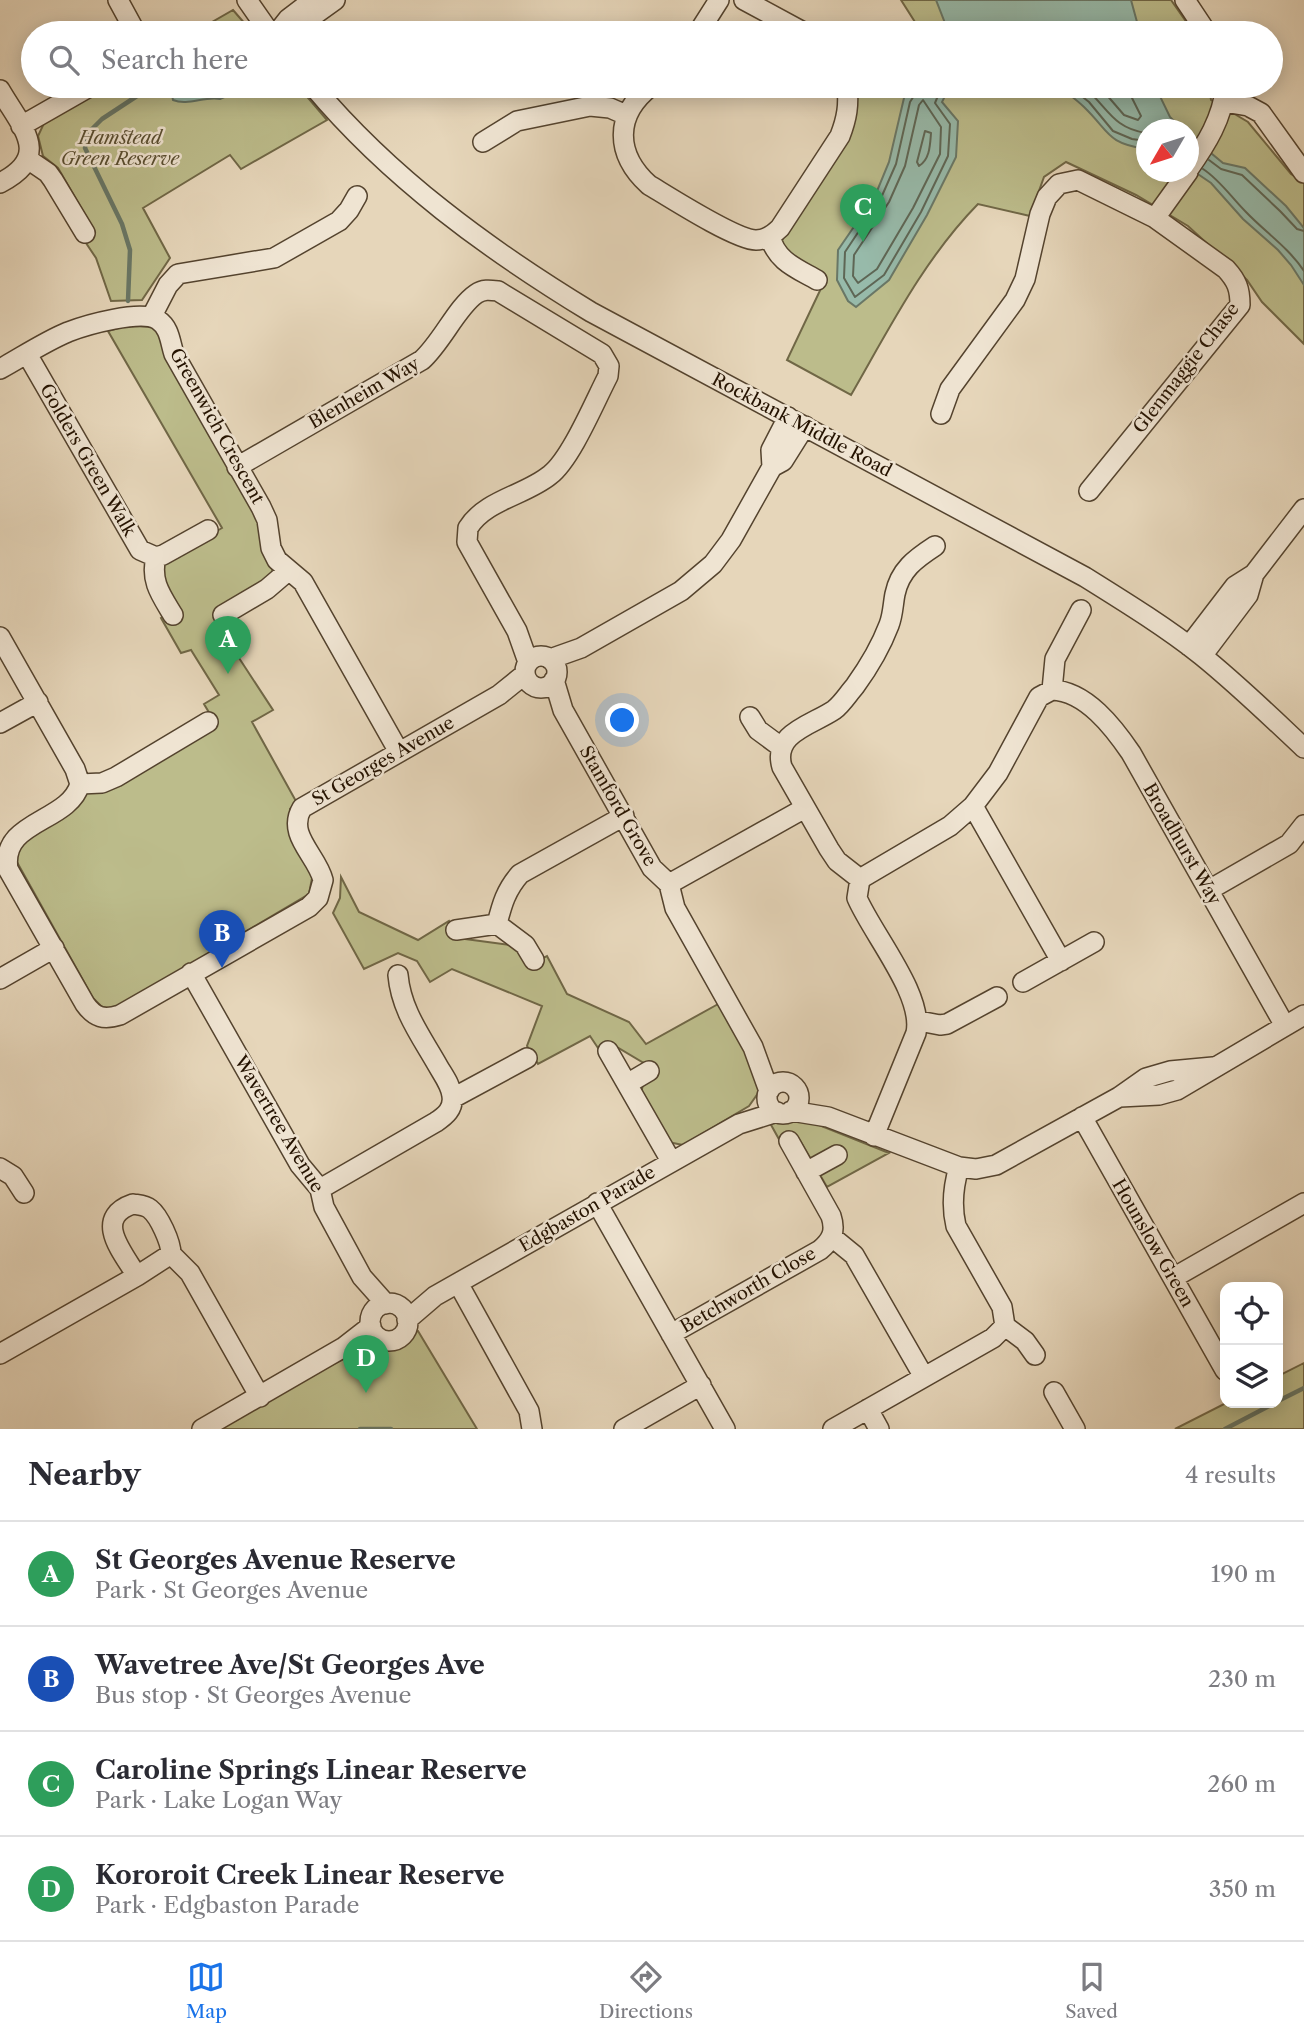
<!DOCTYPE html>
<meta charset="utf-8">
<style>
:root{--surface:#fff;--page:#f2f2f3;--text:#2b2b33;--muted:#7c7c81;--line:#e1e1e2;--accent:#1a73e8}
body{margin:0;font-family:"Libre Caslon Text",serif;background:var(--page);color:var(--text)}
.controls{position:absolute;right:21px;bottom:21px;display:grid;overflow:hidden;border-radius:14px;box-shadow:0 4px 18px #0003}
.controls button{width:63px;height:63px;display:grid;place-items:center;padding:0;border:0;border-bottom:2px solid var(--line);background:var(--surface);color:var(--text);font:35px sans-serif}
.compass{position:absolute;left:1136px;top:119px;width:63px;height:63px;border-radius:50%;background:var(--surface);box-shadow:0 4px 18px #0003;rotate:231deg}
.you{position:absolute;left:623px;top:721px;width:24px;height:24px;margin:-18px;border:5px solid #fff;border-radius:50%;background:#1a73e8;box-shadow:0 0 0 10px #1a73e833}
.badge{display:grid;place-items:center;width:46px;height:46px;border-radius:50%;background:var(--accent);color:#fff;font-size:23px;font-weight:700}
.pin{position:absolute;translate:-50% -58px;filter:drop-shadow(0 2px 4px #0008)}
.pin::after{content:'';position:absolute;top:37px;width:24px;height:21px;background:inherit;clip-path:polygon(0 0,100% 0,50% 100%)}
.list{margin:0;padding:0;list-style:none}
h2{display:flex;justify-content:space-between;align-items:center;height:91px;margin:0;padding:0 28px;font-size:30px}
h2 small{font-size:23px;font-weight:400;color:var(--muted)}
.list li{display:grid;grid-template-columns:46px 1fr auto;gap:21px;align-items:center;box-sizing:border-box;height:105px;padding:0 28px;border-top:2px solid var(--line)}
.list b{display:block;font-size:26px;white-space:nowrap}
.list p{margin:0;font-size:23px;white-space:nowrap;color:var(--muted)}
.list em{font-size:23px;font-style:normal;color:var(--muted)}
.icon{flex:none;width:38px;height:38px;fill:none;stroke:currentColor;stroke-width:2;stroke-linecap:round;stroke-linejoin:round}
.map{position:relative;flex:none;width:1304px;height:1429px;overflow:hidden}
.search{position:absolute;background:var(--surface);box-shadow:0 4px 18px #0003;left:21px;right:21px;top:21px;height:77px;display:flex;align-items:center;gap:18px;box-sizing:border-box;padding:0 24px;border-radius:38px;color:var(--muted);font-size:26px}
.sheet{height:511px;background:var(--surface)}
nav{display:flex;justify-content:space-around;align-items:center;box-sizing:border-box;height:98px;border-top:2px solid var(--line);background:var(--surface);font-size:19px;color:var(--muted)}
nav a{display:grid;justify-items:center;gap:4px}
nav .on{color:var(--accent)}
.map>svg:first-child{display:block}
.green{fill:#bcbc8b;stroke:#706746;stroke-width:2;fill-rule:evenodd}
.water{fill:#97baaa;stroke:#697766;stroke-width:2}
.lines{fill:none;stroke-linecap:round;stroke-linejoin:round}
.shore{stroke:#5e6655;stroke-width:2}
.stream{stroke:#697766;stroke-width:4.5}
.minor-casing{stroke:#54432e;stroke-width:22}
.minor{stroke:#efe4d2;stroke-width:19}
.labels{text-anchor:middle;stroke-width:5;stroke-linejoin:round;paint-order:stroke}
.park-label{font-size:18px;font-style:italic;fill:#594e31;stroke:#efe4d2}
.street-label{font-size:18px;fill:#241200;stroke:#efe4d2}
</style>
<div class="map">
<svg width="1304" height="1429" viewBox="0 0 1304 1429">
<rect width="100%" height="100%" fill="#e6d6ba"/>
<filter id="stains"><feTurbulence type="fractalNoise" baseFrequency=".00286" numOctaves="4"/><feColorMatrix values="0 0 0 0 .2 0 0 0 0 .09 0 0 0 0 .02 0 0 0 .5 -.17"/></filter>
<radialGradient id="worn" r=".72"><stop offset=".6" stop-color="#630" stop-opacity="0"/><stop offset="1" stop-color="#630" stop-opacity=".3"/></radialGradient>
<path class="green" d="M901,0H1171L1194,33H922Z
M233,10L253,33H193Z
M103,86H298L327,120L241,169L230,155L143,208L170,258L142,300L111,301L96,258L84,240L95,232L58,168L43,156L38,136L46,119Z
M854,86H1209L1211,100L1248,122L1291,174L1304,182V344L1262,302L1247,280L1188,226L1136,195L1066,162L1044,177L1030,216L978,204C924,259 889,329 851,395L787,360L825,280L781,248L783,237ZM1146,130H1188V172H1146Z
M136,323L154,325L258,516L273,566L271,577L217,612L226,638L273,710L252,722L297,803L290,809V831L313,873L309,894L115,1009L102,1007L93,998L13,855V846L79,803L89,790L116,786L217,726L204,704L219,695L191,650L181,653L161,618L178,606L163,579L164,562L222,528L108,331Z
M341,877L359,912L418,940L449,921L458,938L518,946L527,966L547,956L567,994L629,1022L646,1044L720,1003L757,1074L761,1089L749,1106L683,1145L668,1142L641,1094L647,1065L615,1046L602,1054L590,1036L538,1064L527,1046L542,1006L452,969L430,982L417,961L398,953L364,969L333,913L340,898Z
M804,1119L889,1153L827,1187L798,1137L780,1141L770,1123Z
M418,1331L477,1429H217L309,1376L370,1346H399L410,1334Z
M1304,1363V1429H1175L1226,1403H1278V1376Z"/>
<path class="water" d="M936,0H1131L1140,33H953L945,23Z
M167,86H248C240,94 230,94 220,99C204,96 188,106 173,100L172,95L166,90Z
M913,86H950L942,102L958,121L956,157L927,215L889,280L856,307L848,301L837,280L838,250L875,196L889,162L904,98Z
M1058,86H1155L1170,117L1182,129L1146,130V149C1106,143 1110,132 1084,107C1076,99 1067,93 1058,86Z
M1188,134L1223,163L1245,168L1286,206L1304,228V285L1291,265L1278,250L1243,219L1211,183L1189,168Z"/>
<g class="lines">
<path class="shore" d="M918,86L917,91L910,102L896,164L881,198L845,252L844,278L855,297L884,275L921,212L948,156L950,124L935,103L942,86
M1069,86L1089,102L1113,131L1132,139L1146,141
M1083,86C1108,107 1112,128 1146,133
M1099,86L1124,115L1138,120L1141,116L1131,96L1130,86
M923,100L941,127L940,154L913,208L877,269L858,283L853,276L854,255L889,202L905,166L919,105Z
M925,131L931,133C930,145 930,159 919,166L917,162Z
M1209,160L1221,169L1242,175L1280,211L1297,229L1304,231
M1203,169C1220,180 1231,197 1246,212C1265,232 1288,247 1304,271"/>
<path class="stream" d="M128,301L130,250L122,224L85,148L87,134L102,119L137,96L166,90
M1278,1401L1304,1388
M360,1429H391
M1225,1429L1275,1403"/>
<g class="minor-casing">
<path id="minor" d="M118,0L136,33
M247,0L270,33
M744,0L805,33
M1185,0L1207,33
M277,33L288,19L313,0
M289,33L335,0
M698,33L719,0
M313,86C390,178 489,250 591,312L1085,577C1125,602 1164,626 1201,655C1237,684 1270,716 1304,748
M651,86C614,115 615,154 649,185C669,197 736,240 756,240C765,240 774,234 780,228L840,136C847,118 849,105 847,86
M0,90C22,128 53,156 0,183
M1224,102L1248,106L1261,113L1304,173
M21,126L91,86
M483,142L517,121L590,106L610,108L626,115
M29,160L48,173L53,180L85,233
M1188,170C1207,143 1222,119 1226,86
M1155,218L1188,172
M770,236C776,261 796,268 817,280
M152,316L168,285L178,274L274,258L339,221L349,210L357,196
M27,354L140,550L156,557L163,555L208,530
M0,369C22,357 44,342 68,332C86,325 142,309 158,320C170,328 170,342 174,354L261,507L267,520L271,548L277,560L303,582L399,752
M941,414L950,389L1015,300L1025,279L1040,214L1047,197L1059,184L1078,180L1155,218L1226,269C1237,281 1240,289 1240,305L1089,491
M237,467L422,360C442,342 457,307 476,294C483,289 490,290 498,291L602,354L609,366L608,376C595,401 571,459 550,475C526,495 485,500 468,528L467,542L517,631L528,662
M772,467L771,450L788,417
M156,557C150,581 161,595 173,615
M223,615L267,589L288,571
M0,637L75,769L80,784
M1189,646L1235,586L1254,574L1304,509
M1202,656L1248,595L1254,574
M525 672a16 16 0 1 1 32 0a16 16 0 1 1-32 0Z
M550,659L581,648L681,591L713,564L731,540L772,467L783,461L805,426
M554,680L563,710L652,868L669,884L675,908L753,1047L769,1091
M1052,690L1055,659L1081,610
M750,717L758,730L781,747
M208,722L116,777L102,783L80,784C69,823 0,820 8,869L85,1004C95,1018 104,1020 120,1015L309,907L318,898L323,880C317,855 286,835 302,808L499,695L525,674
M0,723L38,702
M973,806L1061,961
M860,879L837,861L829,849L782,767C772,733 812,725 834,710C842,704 848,694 855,686C868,668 881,646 889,625C893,615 893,604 895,594C900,570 915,559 935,546
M669,884L805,808
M1209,890L1289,844L1304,825
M497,924C502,904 506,890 520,874L624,816
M456,930L497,924L525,945L534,960
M191,973L300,1165L320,1189L324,1207L362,1277L386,1304
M0,979L54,948
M1023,982L1094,942
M919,1021L940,1025L947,1024L997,997
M608,1051L671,1161
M767 1098a16 16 0 1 1 32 0a16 16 0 1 1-32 0Z
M627,1084L649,1071
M1120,1097L1159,1095L1177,1090L1304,1015
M453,1098L527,1058
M791,1111L828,1117L959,1167L976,1169L996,1165L1119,1097L1146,1078L1170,1071L1213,1067
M1082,1117L1225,1370
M874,1136L916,1033C924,995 873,935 857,898L860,879L950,826L973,806L998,773L1039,697L1052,690C1086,691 1114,728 1131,753L1285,1026
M0,1168L13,1176L24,1193
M806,1172L837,1155
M320,1189L436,1122C445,1116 454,1109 452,1096C451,1085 443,1075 438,1066C421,1036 401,1010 398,975
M597,1203L725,1429
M133,1204C139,1205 145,1205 150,1209C159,1216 171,1242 171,1254L137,1276C123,1253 92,1218 133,1204Z
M832,1237L854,1255L924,1377
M171,1254L190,1273L260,1397
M1173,1278L1304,1203
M458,1283L529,1411L532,1429
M370 1322a19 19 0 1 1 38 0a19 19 0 1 1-38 0Z
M407,1320L435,1296L739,1124L777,1112
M1005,1326L1025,1341L1035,1355
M671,1334L820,1250C832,1240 836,1231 831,1216L789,1141
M0,1354L137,1276
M1054,1392L1075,1429
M868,1409L879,1429
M202,1429L344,1347L371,1326
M624,1429L701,1385
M833,1429L993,1338L1005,1326L1002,1307L956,1226C951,1205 953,1187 959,1167"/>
</g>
<use href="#minor" class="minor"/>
</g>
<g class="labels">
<g class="park-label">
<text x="120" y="144">Hamstead<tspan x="120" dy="21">Green Reserve</tspan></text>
</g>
<g class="street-label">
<text transform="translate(1186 368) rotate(-52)" y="6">Glenmaggie Chase</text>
<text transform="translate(364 393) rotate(-30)" y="6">Blenheim Way</text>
<text transform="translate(802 425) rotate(28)" y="6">Rockbank Middle Road</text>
<text transform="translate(217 426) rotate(61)" y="6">Greenwich Crescent</text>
<text transform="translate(88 460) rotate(60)" y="6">Golders Green Walk</text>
<text transform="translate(383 761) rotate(-30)" y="6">St Georges Avenue</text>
<text transform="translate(618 806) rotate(60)" y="6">Stamford Grove</text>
<text transform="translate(1182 844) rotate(60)" y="6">Broadhurst Way</text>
<text transform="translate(279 1124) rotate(59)" y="6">Wavertree Avenue</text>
<text transform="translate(587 1209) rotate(-30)" y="6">Edgbaston Parade</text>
<text transform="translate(1153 1243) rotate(60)" y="6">Hounslow Green</text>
<text transform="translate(748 1290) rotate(-30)" y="6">Betchworth Close</text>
</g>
</g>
<rect width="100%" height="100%" filter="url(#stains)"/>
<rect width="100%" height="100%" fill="url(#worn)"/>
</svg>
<div class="controls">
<button><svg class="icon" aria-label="locate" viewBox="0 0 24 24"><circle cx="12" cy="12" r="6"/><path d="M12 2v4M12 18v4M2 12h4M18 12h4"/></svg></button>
<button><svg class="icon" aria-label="layers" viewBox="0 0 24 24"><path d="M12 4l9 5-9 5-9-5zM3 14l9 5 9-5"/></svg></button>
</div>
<svg class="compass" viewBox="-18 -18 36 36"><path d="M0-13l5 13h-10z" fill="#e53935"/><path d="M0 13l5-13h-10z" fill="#7c7c81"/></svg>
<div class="you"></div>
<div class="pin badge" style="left:228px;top:674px;background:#2e9e5b">A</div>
<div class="pin badge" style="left:222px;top:968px;background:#1a4fb4">B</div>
<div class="pin badge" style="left:863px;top:242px;background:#2e9e5b">C</div>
<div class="pin badge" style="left:366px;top:1393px;background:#2e9e5b">D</div>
<div class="search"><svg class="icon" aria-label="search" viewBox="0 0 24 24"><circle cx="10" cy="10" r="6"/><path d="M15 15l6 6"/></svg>Search here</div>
</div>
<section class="sheet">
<h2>Nearby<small>4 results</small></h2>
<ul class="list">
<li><span class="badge" style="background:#2e9e5b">A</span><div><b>St Georges Avenue Reserve</b><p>Park · St Georges Avenue</p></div><em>190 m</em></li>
<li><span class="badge" style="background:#1a4fb4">B</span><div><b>Wavetree Ave/St Georges Ave</b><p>Bus stop · St Georges Avenue</p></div><em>230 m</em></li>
<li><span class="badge" style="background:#2e9e5b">C</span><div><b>Caroline Springs Linear Reserve</b><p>Park · Lake Logan Way</p></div><em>260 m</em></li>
<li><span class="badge" style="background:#2e9e5b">D</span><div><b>Kororoit Creek Linear Reserve</b><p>Park · Edgbaston Parade</p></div><em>350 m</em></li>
</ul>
</section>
<nav>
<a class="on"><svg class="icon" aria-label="map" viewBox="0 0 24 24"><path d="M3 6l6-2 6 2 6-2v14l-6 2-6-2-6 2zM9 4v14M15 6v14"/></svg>Map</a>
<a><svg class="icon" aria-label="directions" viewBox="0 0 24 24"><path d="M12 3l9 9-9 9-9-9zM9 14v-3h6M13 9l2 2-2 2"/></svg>Directions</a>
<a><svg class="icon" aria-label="saved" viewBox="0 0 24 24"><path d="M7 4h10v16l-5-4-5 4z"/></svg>Saved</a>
</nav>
